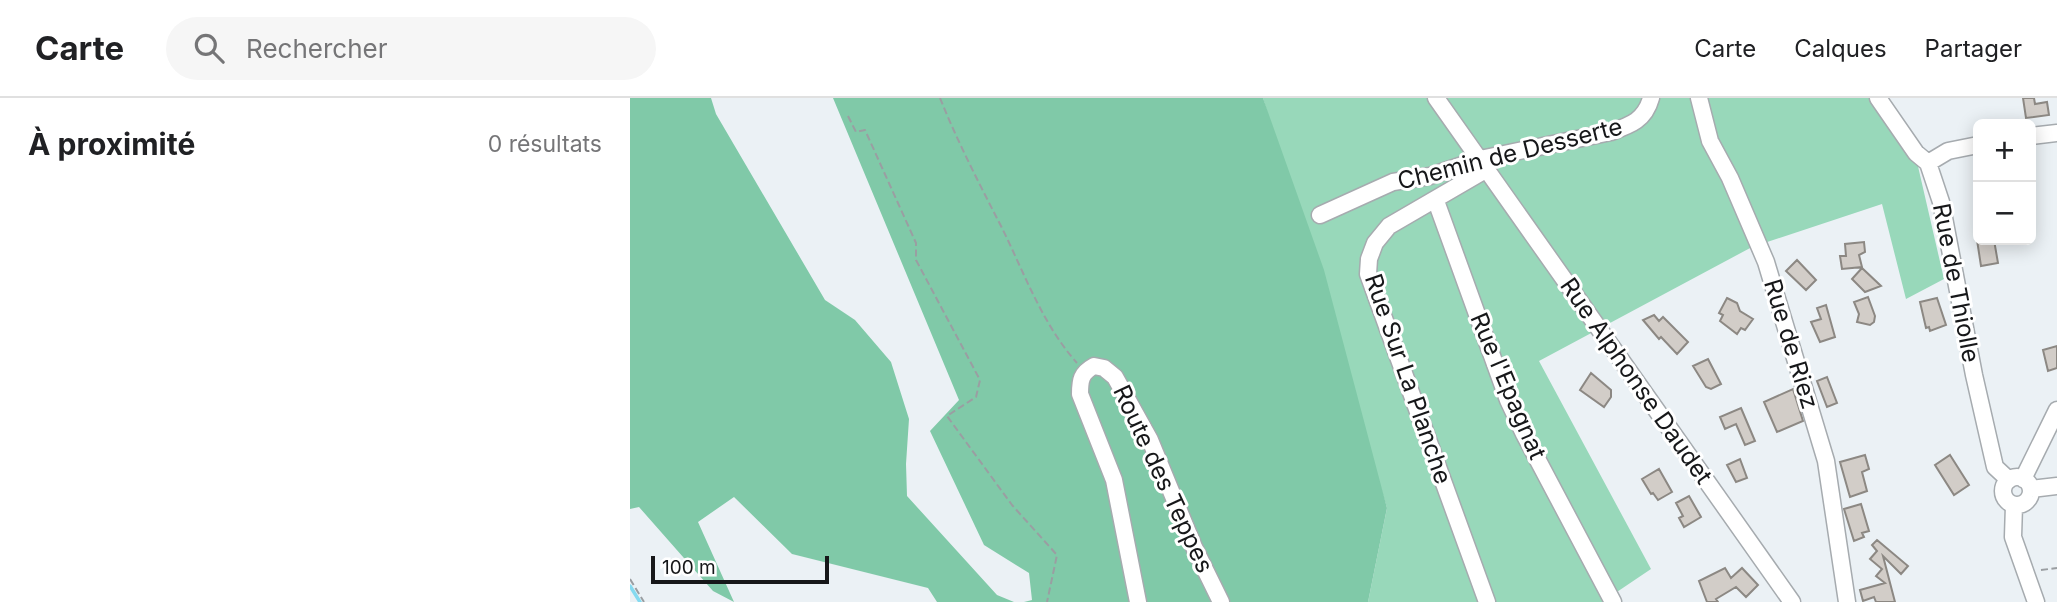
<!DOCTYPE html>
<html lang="fr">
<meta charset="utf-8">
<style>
:root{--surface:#fff;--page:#f6f6f6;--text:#202124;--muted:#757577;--line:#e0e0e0}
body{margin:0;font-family:Inter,sans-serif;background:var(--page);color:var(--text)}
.controls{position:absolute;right:21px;top:21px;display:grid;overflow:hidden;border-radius:10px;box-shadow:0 4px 18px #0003}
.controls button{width:63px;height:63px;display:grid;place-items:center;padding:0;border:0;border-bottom:2px solid var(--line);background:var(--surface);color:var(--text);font:35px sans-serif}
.scale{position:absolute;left:21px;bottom:18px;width:178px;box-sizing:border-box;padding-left:7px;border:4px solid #161719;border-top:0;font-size:19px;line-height:24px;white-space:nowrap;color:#161719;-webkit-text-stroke:5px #fff;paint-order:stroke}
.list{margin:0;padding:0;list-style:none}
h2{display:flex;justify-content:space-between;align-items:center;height:91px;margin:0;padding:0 28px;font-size:30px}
h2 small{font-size:23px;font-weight:400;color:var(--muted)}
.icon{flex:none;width:38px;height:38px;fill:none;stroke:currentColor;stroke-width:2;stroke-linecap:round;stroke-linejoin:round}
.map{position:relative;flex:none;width:1427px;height:504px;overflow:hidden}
header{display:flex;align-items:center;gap:42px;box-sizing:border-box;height:98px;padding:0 35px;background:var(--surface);border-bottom:2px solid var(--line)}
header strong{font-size:33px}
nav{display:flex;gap:38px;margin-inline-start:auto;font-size:24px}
.search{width:490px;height:63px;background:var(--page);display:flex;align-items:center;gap:18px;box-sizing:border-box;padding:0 24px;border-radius:38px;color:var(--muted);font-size:26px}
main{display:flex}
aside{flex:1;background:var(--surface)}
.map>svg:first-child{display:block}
.green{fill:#98d8ba}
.forest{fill:#80c9a8}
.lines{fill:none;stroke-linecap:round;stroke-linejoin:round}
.stream{stroke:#85daf0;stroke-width:3.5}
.building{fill:#d2cdc8;stroke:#8c8883;stroke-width:2}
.minor-casing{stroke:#a6abaf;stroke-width:19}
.path{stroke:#9a9ea2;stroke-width:2;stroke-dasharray:7 3.5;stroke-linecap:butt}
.minor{stroke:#fff;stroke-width:16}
.labels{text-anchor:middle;stroke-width:6;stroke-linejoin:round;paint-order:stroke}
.street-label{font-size:24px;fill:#161719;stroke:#fff}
</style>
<header>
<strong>Carte</strong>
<div class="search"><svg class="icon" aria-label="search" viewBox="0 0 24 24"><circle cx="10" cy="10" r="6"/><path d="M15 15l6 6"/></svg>Rechercher</div>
<nav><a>Carte</a><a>Calques</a><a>Partager</a></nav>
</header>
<main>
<aside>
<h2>À proximité<small>0 résultats</small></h2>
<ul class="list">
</ul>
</aside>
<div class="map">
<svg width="1427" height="504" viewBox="0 0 1427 504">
<rect width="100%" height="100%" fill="#ebf1f5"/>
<path class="green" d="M633,0H1257L1287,64L1314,181L1276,201L1252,106L1122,149L909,263L1021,471L972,504H738L757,410Z"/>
<path class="forest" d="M0,0H81L86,16L195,202L225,222L261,264L279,321L276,366L277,398L367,497L384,504H307L298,490L162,456L104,399L68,424L104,504L83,493L9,409L0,411Z
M203,0H633L694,172L757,410L738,504H394L402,502L399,475L354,447L300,333L329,302Z"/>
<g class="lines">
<path class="stream" d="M0,488L10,504"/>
</g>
<path class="building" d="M1393,0H1404L1405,6L1417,4L1419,17L1396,20Z
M1347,142H1364L1368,165L1351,168Z
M1234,144L1235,154L1229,157L1232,169L1212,171L1210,158H1216L1215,146Z
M1167,162L1186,182L1176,192L1156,173Z
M1232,170L1251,188L1235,194L1222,181Z
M1238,199L1245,218L1244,224L1240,227L1227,224L1229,216L1224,204Z
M1097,200L1107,205L1110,213L1123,221L1115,232L1111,230L1107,236L1090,223L1093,217L1089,215Z
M1307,200L1316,227L1300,233L1299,229L1296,230L1290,204Z
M1196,207L1205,239L1190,244L1181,224L1191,221L1187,210Z
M1024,217L1029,223L1033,219L1058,244L1047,256L1031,239L1029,241L1013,222Z
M1427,248V270L1418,273L1413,252Z
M1078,261L1091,286L1081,291L1076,289L1063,268Z
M961,275L981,292V299L974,309L950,292Z
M1197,279L1207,305L1197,309L1187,283Z
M1163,291L1173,323L1147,334L1134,304Z
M1111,310L1125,343L1115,347L1106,326L1095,331L1090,319Z
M1235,357L1239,371L1232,374L1237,393L1220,399L1210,364Z
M1320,357L1339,387L1324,397L1305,367Z
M1110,361L1117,380L1106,384L1097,367Z
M1029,371L1042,394L1028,402L1023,395L1021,396L1012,381Z
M1059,398L1071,419L1054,429L1049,420L1053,418L1046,405Z
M1231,406L1239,433L1232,435L1234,439L1224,443L1214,411Z
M1247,442L1278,468L1271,476L1253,458L1265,504H1246L1244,499L1233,503L1230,492L1255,485L1246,478L1252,471L1240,461L1247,453L1242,447Z
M1095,470L1101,480L1112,470L1128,487L1116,499L1106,489L1086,501L1088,504H1077L1069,483Z"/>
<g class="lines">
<g class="minor-casing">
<path id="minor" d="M806,0L1162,504
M1069,0L1080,43L1100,80L1136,164L1196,363L1217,504
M1248,0L1286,55L1298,65L1311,104L1344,277L1365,369L1379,382
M1401,38L1427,35
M1298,65L1318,53L1348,47
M806,103L878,302L894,336L983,504
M690,117L763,84L800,78L850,61L981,34C1001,27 1015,22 1021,0
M1373 393a14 14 0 1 1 28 0a14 14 0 1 1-28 0Z
M1393,381L1427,312
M1401,391L1427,388
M1384,407L1383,439L1406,504
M508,504L484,382L450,296C450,282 451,275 464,268L474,270L485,279L520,342L564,449L591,504
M857,504L738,176L739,161L745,145L759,128L857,71"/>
</g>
<path class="path" d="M310,0C328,45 351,89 373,132C395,177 413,227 447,265
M218,18L226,34L235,32L286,145V162L350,282L346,299L317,318L382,407L427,457L417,504
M1411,472L1427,470
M0,481L14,504"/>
<use href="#minor" class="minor"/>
</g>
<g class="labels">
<g class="street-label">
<text transform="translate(880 56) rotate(-14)" y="8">Chemin de Desserte</text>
<text transform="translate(1326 185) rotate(79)" y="8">Rue de Thiolle</text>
<text transform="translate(1161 246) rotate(73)" y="8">Rue de Riez</text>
<text transform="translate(778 281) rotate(71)" y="8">Rue Sur La Planche</text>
<text transform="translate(1006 283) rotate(55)" y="8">Rue Alphonse Daudet</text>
<text transform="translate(878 288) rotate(67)" y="8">Rue l'Epagnat</text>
<text transform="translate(533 381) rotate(65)" y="8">Route des Teppes</text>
</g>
</g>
</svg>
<div class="controls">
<button>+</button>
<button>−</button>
</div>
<div class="scale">100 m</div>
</div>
</main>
